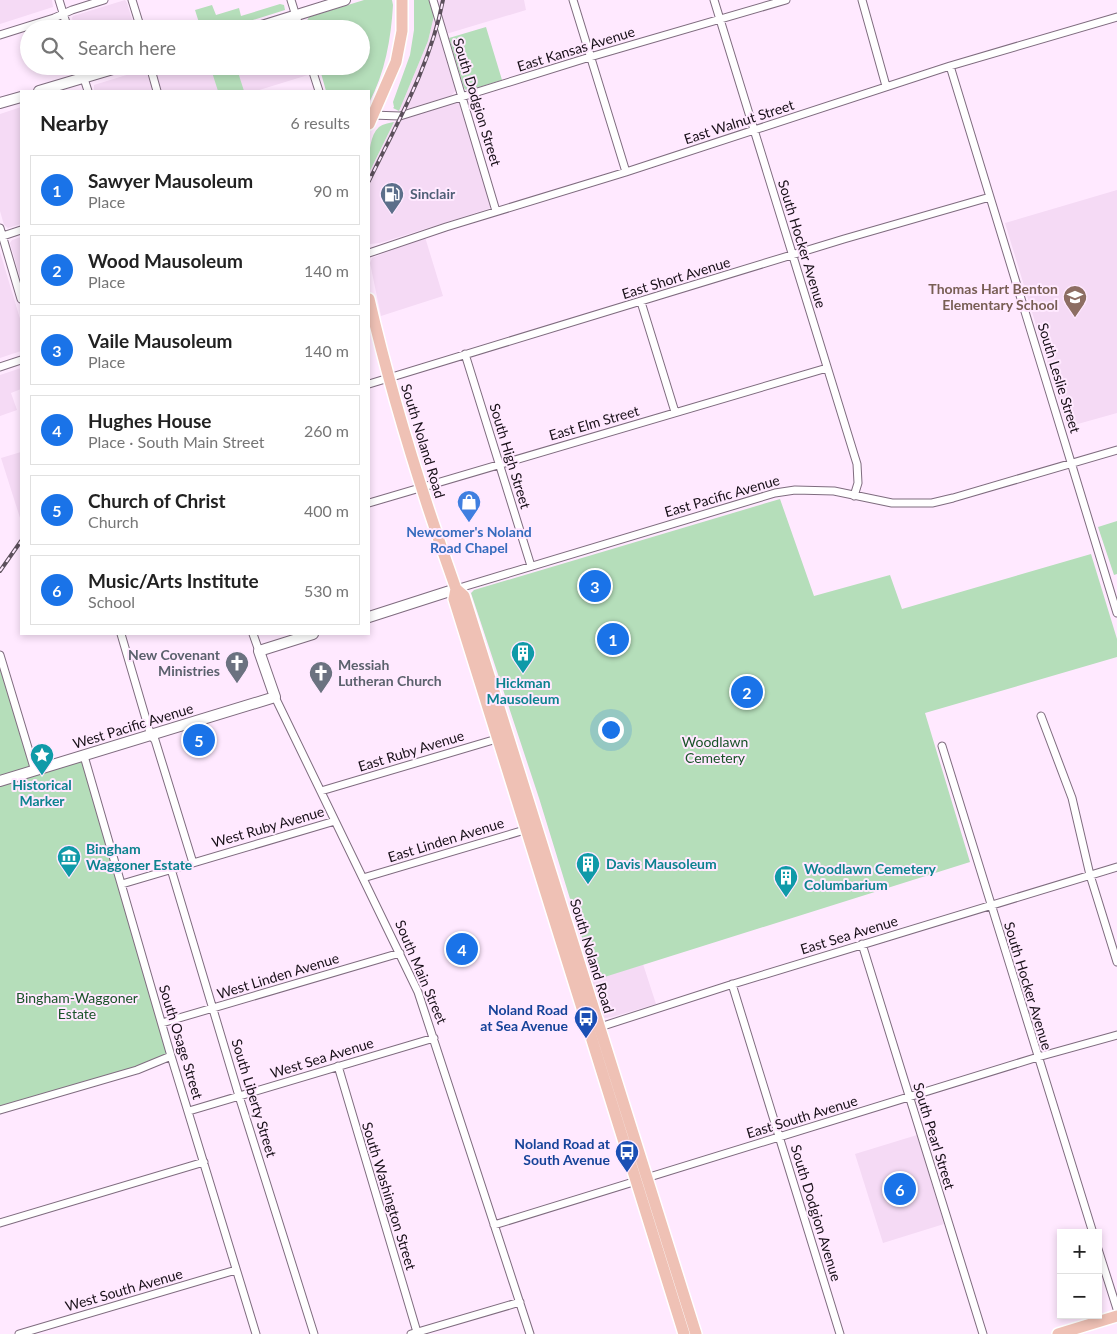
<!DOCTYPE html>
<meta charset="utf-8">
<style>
:root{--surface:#fff;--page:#f6f6f6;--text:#222;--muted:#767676;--line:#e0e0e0;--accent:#1a73e8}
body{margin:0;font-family:Lato,sans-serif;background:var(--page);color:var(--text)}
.controls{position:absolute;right:15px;bottom:15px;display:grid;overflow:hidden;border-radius:0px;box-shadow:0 2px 8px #0003}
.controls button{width:45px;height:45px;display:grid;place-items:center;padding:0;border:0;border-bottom:1px solid var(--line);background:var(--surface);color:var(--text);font:25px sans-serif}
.you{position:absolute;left:610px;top:729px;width:18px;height:18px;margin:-12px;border:4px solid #fff;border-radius:50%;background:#1a73e8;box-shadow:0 0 0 8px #1a73e833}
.badge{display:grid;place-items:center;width:32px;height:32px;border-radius:50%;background:var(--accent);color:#fff;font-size:16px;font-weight:700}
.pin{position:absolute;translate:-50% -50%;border:2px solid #fff;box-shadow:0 1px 5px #0006}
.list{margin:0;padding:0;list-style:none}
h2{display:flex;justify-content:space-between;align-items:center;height:65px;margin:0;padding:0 20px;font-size:21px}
h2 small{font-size:16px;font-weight:400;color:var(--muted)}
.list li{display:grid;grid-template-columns:32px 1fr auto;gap:15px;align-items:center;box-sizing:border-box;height:70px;margin:0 10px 10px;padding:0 10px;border:1px solid var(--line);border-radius:0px}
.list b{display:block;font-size:19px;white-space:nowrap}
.list p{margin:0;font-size:16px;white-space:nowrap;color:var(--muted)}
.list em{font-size:16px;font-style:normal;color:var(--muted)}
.icon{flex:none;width:28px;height:28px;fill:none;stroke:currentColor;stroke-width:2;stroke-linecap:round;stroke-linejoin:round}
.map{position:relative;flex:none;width:1117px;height:1334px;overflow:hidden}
.search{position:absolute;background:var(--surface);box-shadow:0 2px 8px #0003;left:20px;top:20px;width:350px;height:55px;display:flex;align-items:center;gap:12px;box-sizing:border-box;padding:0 18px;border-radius:28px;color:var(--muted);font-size:19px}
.panel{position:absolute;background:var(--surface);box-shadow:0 2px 8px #0003;left:20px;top:90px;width:350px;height:545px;border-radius:0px}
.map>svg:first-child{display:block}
.built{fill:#f5daf5}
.green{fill:#b5deba}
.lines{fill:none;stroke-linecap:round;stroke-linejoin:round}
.street-casing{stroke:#7f6c7f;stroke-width:9}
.secondary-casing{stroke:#7f6c7f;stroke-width:12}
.primary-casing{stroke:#fff;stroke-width:14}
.street{stroke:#fff;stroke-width:7}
.secondary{stroke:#fff;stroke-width:10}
.primary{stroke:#efc1b5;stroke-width:11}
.rail-casing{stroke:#5c505c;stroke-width:4}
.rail{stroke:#ffe9ff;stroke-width:2;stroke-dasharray:5.5;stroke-linecap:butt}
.labels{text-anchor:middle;stroke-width:4;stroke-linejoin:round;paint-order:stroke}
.street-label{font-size:14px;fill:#170f17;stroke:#ffe9ff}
.service-label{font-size:14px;font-weight:bold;fill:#4e5e75;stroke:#ffe9ff;text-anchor:start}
.education-label{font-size:14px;font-weight:bold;fill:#785e54;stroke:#ffe9ff;text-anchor:end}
.shop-label{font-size:14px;font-weight:bold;fill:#366cbe;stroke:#ffe9ff}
.worship-label{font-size:14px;font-weight:bold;fill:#5b616d;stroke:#ffe9ff;text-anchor:end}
.culture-label{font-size:14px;font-weight:bold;fill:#0d838f;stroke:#ffe9ff;text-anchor:start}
.park-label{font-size:14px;fill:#195328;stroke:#ffe9ff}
.transit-label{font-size:14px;font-weight:bold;fill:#164399;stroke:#ffe9ff;text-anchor:end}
</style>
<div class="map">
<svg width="1117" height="1334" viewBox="0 0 1117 1334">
<rect width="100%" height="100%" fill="#ffe9ff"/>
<path class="built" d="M0,0H52L53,7L0,24Z
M125,0L127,3L135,29H75L72,18L73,16Z
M439,0H524L526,10L446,34L438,6Z
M434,16L457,89L451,96L399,111L428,41Z
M157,66H305L308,75L256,91H161L154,68Z
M146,69L153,91H94V85Z
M458,102L462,104L491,207L488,209L380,243L370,244L369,242V173L394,122Z
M21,107V224L8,228L4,225L0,211V114Z
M1117,190V413L1067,427L1005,223Z
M21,237V281L10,243L12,240Z
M425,237L443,296L381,316L370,263L372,258Z
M0,252L21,322V351L0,358Z
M21,368V389L11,393L17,410L0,416V375Z
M21,452V521L1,458Z
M643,964L656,1004L612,1017L605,1018L603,1017L591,981Z
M917,1135L944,1224L883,1243L855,1154Z"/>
<path class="green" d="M364,0H392L393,5C391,39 385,73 369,103V91H326L319,66H361V29H307L306,22L309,17Z
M414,0H429L434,16L428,41L399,111L393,108L394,107L393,102L410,55L414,30Z
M280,4L284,5L285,10L224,29H201L195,10L212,5L216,15L239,8L241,16Z
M486,27L502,80L467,91L464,88L449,38Z
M210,66H236L244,91H218Z
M394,122L369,173C369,160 368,137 379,127C383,124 389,123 394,122Z
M780,499L814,596L890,575L902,609L1091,554L1117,639V657L925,713L970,862L595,980L539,798L471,593L474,590Z
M1117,521V574L1114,575L1098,527Z
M0,655L35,770L84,756L171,1056L0,1110Z"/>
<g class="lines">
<g class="street-casing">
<path id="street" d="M59,0L68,29
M132,0L141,29
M291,0L300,29
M433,0L496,211
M573,0L626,172
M714,0L857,464L858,483L854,496
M862,0L886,86
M0,35L54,18L72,10L104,0
M80,66L88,91
M150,66L157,91
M311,66L319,91
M950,66L1117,613
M372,115L400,116L590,57L786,0
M0,228L21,299
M0,237L21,230
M369,253L446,227L626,172L950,66L1117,17
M641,302L675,412
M465,354L531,566
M0,367L21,360
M369,384L844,239L990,197
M369,503L827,368
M456,589L775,493L795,490L834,491L892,503H932L953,498L1117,450
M121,634L151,736L155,740L193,863
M253,634L259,651
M0,655L35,771
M275,697L418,992L530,1334
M1041,716L1072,798L1090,875L1117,962
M942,746L1093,1233
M84,756L171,1056L256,1334
M321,791L500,738
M171,869L239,1096L314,1334
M363,878L528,829
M122,884L335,821
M862,944L983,1334
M732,984L840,1334
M162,1023L400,953
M597,1028L730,985L1117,867
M338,1066L417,1332
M0,1110L137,1070L171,1056
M189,1111L434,1038
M0,1223L204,1162
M494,1225L1038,1057L1117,1035
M1098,1249L1117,1309
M19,1334L236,1270
M411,1334L520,1302"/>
</g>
<g class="secondary-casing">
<path id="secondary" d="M252,29L345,0
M39,91L123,66
M0,103L21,97
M369,617L456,589
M0,781L275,697L259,651L313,634"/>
</g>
<g class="primary-casing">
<path id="primary" d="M369,124L396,62L402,31V0
M369,299C392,398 422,494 456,589L464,596L696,1334
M456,589L454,599L684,1334
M1058,1334L1117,1316"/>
</g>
<use href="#street" class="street"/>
<use href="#secondary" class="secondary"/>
<use href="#primary" class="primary"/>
<g class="rail-casing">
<path id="rail" d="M369,181C397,123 431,64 443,0
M0,571L21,541"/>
</g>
<use href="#rail" class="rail"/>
</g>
<defs>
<g id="fuel-pin" transform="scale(1.25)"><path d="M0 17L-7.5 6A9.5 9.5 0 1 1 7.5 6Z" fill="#5c6f8a" stroke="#ffe9ff"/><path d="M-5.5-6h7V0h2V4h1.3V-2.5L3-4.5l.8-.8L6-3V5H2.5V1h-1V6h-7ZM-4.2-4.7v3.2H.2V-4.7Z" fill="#fff"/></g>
<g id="school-pin" transform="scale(1.25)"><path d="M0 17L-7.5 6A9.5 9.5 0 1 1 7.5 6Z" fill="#8d6e63" stroke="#ffe9ff"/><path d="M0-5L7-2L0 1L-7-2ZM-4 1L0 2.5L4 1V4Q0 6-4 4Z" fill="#fff"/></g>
<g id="shop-pin" transform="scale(1.25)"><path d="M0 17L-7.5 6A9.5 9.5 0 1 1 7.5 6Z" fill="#3f7fe0" stroke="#ffe9ff"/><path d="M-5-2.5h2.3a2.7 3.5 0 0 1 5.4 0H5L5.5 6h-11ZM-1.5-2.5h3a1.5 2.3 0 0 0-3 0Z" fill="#fff"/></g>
<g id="building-pin" transform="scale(1.25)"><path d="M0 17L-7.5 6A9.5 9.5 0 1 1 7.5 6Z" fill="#0f9aa8" stroke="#ffe9ff"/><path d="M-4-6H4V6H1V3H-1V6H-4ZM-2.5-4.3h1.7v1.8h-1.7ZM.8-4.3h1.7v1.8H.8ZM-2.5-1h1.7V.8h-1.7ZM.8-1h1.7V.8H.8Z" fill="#fff"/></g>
<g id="church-pin" transform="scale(1.25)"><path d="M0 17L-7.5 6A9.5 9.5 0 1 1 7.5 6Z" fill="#6b7280" stroke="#ffe9ff"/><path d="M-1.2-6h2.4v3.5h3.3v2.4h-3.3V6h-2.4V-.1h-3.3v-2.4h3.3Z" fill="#fff"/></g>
<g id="sight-pin" transform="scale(1.25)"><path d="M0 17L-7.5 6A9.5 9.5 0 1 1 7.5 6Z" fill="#0f9aa8" stroke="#ffe9ff"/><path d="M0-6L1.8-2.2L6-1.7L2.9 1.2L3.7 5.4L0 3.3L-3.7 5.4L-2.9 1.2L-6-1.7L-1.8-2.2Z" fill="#fff"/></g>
<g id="museum-pin" transform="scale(1.25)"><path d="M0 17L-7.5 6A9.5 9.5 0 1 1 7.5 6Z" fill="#0f9aa8" stroke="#ffe9ff"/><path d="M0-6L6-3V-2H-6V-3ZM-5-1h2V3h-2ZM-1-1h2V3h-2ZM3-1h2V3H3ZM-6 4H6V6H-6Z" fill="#fff"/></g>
<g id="bus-pin" transform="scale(1.25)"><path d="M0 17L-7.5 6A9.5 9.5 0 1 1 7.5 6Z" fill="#1a4fb4" stroke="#ffe9ff"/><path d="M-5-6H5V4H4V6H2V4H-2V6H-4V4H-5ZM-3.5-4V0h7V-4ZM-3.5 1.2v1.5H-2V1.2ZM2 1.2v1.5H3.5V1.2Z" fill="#fff"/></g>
</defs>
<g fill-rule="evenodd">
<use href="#fuel-pin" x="392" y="194"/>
<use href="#school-pin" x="1075" y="297"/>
<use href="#shop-pin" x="469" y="502"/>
<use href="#building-pin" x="523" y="653"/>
<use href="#church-pin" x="237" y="663"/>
<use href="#church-pin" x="321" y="673"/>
<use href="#sight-pin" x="42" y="755"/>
<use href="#museum-pin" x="69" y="857"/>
<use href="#building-pin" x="588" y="864"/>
<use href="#building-pin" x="786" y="877"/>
<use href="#bus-pin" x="586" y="1018"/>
<use href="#bus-pin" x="627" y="1152"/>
</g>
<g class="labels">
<g class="street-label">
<text transform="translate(576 49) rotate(-17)" y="5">East Kansas Avenue</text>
<text transform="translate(477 102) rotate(73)" y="5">South Dodgion Street</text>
<text transform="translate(739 122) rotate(-18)" y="5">East Walnut Street</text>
<text transform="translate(802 244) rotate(73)" y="5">South Hocker Avenue</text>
<text transform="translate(676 278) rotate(-17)" y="5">East Short Avenue</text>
<text transform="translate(1059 378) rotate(73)" y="5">South Leslie Street</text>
<text transform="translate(594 423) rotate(-16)" y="5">East Elm Street</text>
<text transform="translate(423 441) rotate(73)" y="5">South Noland Road</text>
<text transform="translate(510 456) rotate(73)" y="5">South High Street</text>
<text transform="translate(722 496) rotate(-16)" y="5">East Pacific Avenue</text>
<text transform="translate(133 726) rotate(-17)" y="5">West Pacific Avenue</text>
<text transform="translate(411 751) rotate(-17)" y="5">East Ruby Avenue</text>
<text transform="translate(268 827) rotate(-16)" y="5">West Ruby Avenue</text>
<text transform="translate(446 840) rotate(-17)" y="5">East Linden Avenue</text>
<text transform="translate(849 935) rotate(-17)" y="5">East Sea Avenue</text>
<text transform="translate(592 956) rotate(73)" y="5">South Noland Road</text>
<text transform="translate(421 972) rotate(67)" y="5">South Main Street</text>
<text transform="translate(278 976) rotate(-17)" y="5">West Linden Avenue</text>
<text transform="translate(1028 986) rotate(73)" y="5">South Hocker Avenue</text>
<text transform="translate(181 1042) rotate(73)" y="5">South Osage Street</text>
<text transform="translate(322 1058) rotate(-17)" y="5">West Sea Avenue</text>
<text transform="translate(254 1098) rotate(73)" y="5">South Liberty Street</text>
<text transform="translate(802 1117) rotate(-17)" y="5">East South Avenue</text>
<text transform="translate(934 1136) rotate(73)" y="5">South Pearl Street</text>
<text transform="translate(389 1196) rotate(73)" y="5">South Washington Street</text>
<text transform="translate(816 1213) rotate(73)" y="5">South Dodgion Avenue</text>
<text transform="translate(124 1290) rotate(-16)" y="5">West South Avenue</text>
</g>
<g class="service-label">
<text x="410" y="199">Sinclair</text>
</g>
<g class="education-label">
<text x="1058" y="294">Thomas Hart Benton<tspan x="1058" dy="16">Elementary School</tspan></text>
</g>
<g class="shop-label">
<text x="469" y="537">Newcomer's Noland<tspan x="469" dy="16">Road Chapel</tspan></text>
</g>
<g class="worship-label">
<text x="220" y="660">New Covenant<tspan x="220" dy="16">Ministries</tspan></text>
<text x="338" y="670" text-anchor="start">Messiah<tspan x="338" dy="16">Lutheran Church</tspan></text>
</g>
<g class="culture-label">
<text x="523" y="688" text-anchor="middle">Hickman<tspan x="523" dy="16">Mausoleum</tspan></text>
<text x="42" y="790" text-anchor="middle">Historical<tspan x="42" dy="16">Marker</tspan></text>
<text x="86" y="854">Bingham<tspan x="86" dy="16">Waggoner Estate</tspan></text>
<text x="606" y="869">Davis Mausoleum</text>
<text x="804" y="874">Woodlawn Cemetery<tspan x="804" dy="16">Columbarium</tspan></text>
</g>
<g class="park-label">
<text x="715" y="747">Woodlawn<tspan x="715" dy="16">Cemetery</tspan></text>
<text x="77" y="1003">Bingham-Waggoner<tspan x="77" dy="16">Estate</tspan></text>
</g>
<g class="transit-label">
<text x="568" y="1015">Noland Road<tspan x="568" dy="16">at Sea Avenue</tspan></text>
<text x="610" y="1149">Noland Road at<tspan x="610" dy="16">South Avenue</tspan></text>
</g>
</g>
</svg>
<div class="controls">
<button>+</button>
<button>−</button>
</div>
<div class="you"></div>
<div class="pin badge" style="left:613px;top:639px">1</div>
<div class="pin badge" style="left:747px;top:692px">2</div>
<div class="pin badge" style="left:595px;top:586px">3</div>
<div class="pin badge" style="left:462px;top:949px">4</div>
<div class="pin badge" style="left:199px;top:740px">5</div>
<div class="pin badge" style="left:900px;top:1189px">6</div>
<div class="search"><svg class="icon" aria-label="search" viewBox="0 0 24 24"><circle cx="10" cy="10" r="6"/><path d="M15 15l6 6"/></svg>Search here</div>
<section class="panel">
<h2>Nearby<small>6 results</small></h2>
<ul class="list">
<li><span class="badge">1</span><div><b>Sawyer Mausoleum</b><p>Place</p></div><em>90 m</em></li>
<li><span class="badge">2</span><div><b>Wood Mausoleum</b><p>Place</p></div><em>140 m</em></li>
<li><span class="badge">3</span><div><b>Vaile Mausoleum</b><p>Place</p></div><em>140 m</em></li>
<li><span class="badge">4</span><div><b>Hughes House</b><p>Place · South Main Street</p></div><em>260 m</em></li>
<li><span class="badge">5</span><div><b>Church of Christ</b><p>Church</p></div><em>400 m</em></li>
<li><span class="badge">6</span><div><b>Music/Arts Institute</b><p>School</p></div><em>530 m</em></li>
</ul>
</section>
</div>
